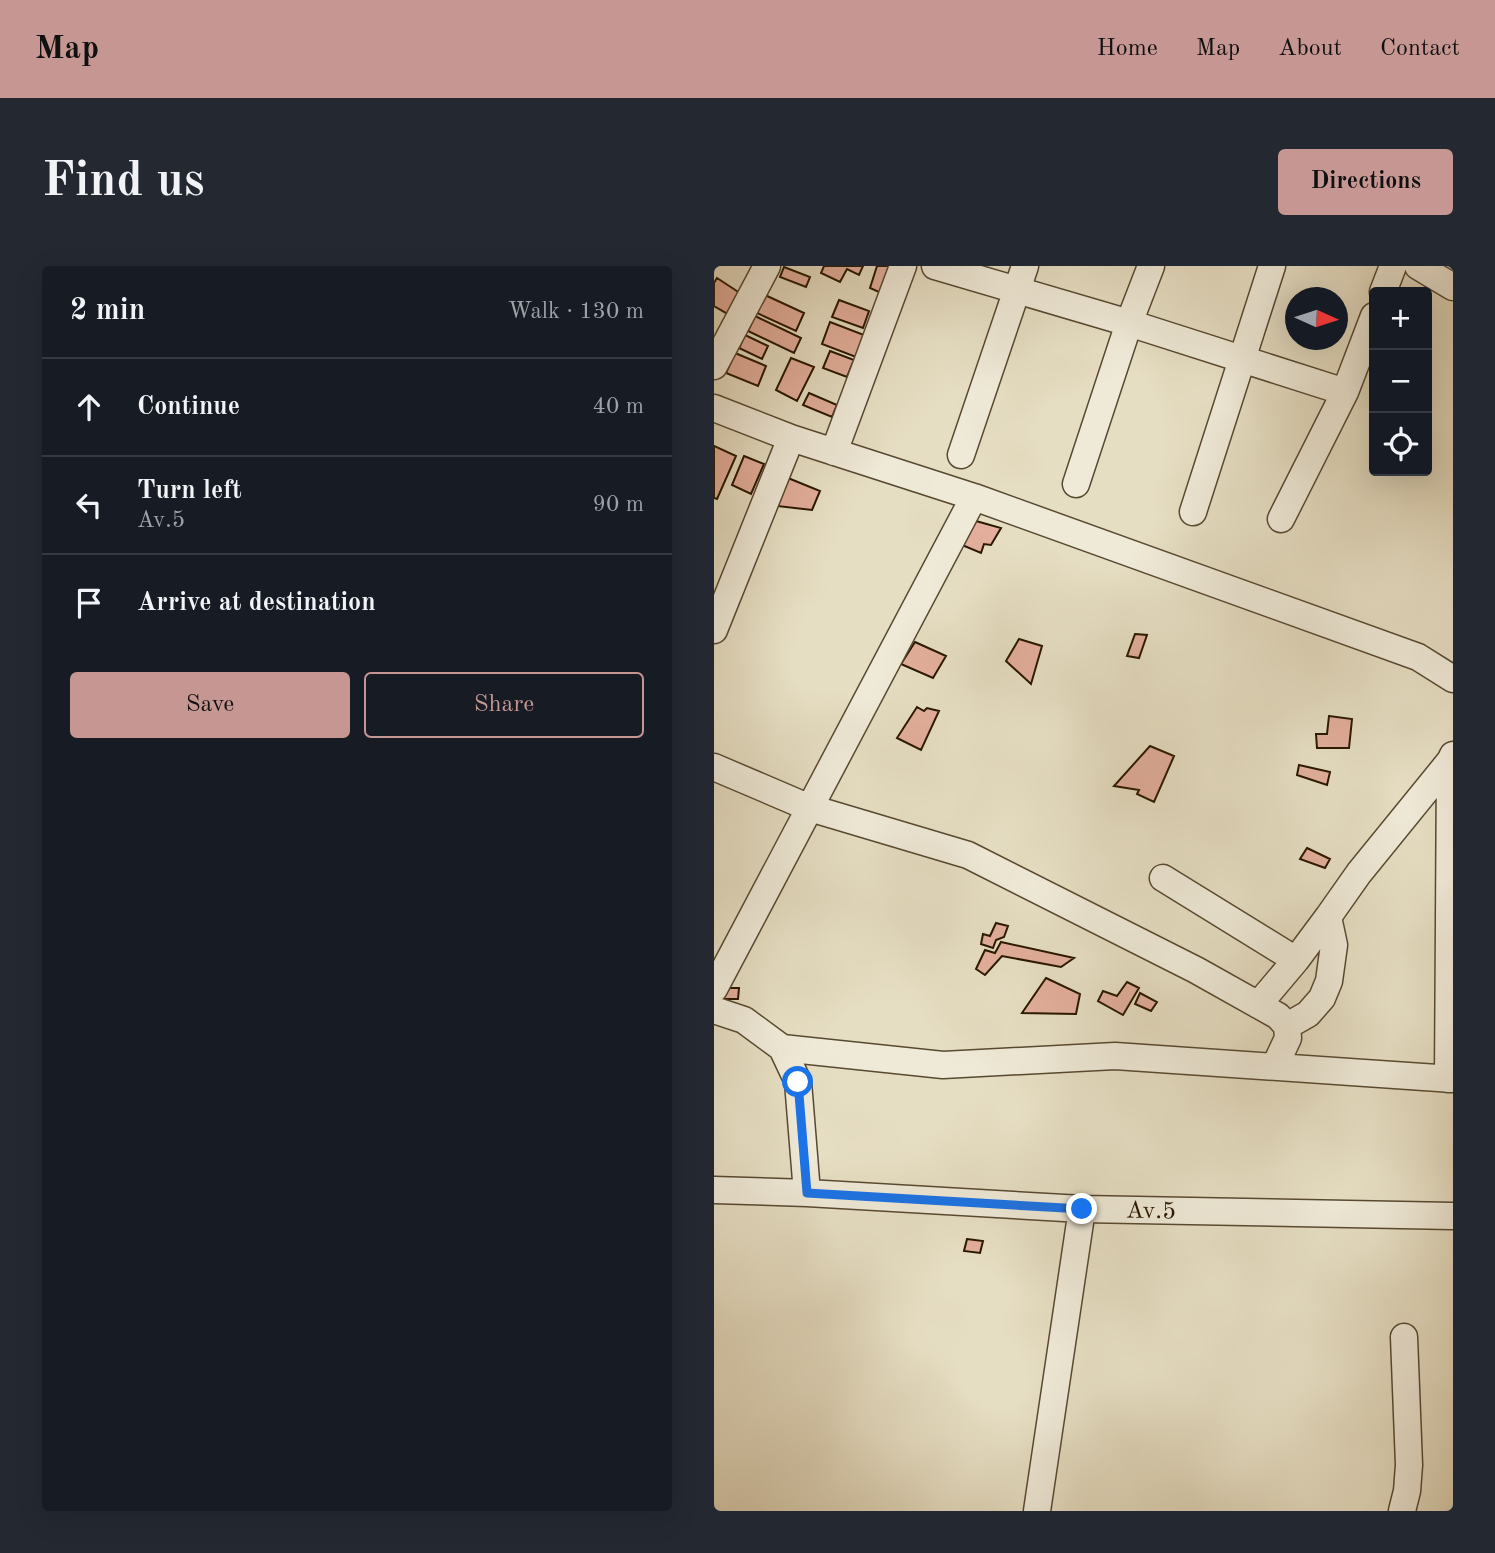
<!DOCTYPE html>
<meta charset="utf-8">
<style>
:root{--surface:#171b24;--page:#242831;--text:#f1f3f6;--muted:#9ea1a6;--line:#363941;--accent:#c59692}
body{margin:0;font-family:"Old Standard TT",serif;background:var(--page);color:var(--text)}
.controls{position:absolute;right:21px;top:21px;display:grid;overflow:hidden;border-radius:7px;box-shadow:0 7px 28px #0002}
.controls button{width:63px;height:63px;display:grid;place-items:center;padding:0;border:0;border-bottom:2px solid var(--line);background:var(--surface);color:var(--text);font:35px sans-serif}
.compass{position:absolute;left:571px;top:21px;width:63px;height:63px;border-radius:50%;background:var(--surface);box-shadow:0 7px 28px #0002;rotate:93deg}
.stop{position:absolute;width:21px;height:21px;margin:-16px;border:5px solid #1a73e8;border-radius:50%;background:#fff}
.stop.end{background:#1a73e8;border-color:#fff;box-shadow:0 2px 7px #0008}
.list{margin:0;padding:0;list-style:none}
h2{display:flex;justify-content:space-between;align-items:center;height:91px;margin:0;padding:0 28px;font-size:30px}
h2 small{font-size:23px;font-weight:400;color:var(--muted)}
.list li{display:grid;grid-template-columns:46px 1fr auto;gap:21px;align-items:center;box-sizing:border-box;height:98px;padding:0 28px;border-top:2px solid var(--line)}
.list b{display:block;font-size:26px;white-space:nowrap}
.list p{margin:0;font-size:23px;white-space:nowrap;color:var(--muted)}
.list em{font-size:23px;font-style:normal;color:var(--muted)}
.actions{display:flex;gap:14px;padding:21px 28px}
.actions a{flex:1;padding:16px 0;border:2px solid var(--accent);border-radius:7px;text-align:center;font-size:24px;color:var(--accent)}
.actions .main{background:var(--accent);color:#111}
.icon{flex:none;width:38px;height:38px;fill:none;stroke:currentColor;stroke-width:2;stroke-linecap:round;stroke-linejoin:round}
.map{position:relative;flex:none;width:739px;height:1245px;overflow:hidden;border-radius:7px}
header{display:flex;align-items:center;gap:42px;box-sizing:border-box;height:98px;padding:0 35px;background:var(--accent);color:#111}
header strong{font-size:33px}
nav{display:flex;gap:38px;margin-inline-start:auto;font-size:24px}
.intro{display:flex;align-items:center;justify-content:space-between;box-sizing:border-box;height:168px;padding:0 42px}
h1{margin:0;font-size:49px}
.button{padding:18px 32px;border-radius:7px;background:var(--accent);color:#111;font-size:24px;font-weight:700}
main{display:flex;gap:42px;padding:0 42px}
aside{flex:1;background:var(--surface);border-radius:7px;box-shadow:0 7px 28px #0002}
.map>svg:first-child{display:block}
.building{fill:#e3af9c;stroke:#291700;stroke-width:2}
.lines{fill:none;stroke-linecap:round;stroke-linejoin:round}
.minor-casing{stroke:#584931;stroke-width:29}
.minor{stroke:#efead8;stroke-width:26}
.route{stroke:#1a73e8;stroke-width:9}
.labels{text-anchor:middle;stroke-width:7;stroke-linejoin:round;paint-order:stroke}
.street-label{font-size:24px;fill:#291700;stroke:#efead8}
</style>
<header>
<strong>Map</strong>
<nav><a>Home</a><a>Map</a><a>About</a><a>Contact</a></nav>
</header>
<div class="intro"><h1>Find us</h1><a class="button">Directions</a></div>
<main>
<aside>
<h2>2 min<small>Walk · 130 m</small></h2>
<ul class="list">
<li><svg class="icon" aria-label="ahead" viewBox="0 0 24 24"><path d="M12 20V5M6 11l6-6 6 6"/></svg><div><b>Continue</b></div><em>40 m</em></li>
<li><svg class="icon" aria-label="left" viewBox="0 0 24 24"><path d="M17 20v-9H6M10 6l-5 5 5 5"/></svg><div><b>Turn left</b><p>Av.5</p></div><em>90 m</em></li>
<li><svg class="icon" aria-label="arrive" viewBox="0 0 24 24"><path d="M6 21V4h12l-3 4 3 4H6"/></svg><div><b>Arrive at destination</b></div></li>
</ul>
<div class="actions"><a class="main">Save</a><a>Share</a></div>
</aside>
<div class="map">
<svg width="739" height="1245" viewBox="0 0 739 1245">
<rect width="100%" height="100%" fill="#e6dec3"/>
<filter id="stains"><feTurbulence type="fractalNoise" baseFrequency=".00286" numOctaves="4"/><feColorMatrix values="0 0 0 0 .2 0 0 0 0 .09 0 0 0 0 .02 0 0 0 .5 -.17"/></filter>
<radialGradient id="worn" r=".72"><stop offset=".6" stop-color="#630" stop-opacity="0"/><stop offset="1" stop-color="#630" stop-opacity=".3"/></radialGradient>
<path class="building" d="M110,0H149L145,9L133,3L126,16L107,7Z
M163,0H177L167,27L156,22Z
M70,1L96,11L92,21L66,11Z
M3,12L29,29L19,51L0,40V17Z
M51,29L90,47L82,65L43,47Z
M125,34L155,45L149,62L118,51Z
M41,50L87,72L80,87L34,65Z
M116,56L150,69L142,91L108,78Z
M31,69L54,80L48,93L25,82Z
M116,85L140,94L133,111L109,102Z
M21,87L52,100L44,120L12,107Z
M77,92L100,101L83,135L62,124Z
M95,127L123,139L118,151L89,139Z
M0,180L22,190L3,233L0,232Z
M30,190L50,198L37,228L18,219Z
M74,212L106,225L98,244L63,240Z
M262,255L287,262L277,279L270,278L267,287L248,279Z
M421,368L433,369L425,392L413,390Z
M305,373L328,380L317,418L292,395Z
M201,376L232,390L219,412L187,398Z
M203,441L210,445L213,442L225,445L207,484L183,472Z
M615,450L638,453L635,482H603L602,468H613Z
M436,480L460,490L440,536L423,528L425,524L400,520Z
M585,499L616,506L613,519L583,509Z
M593,582L616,593L611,602L586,593Z
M282,657L294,660L290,671L282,674L279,682L267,678L269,668L276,670Z
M287,676L360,692L347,701L288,690L271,709L262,703L271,684L281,687Z
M332,712L366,728L362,748L308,747Z
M413,716L425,722L409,749L384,735L389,725L403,730Z
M9,722H25L24,733H8Z
M426,727L443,736L437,745L421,738Z
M253,973L269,975L266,987L250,985Z"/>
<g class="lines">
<g class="minor-casing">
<path id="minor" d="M221,0L415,57L631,126
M704,0L739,21
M669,26L679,0
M0,100L53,0
M0,142L77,172L260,231L704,391L739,413
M120,186L189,0
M247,189L311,0
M362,218L415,57L437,0
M479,246L558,0
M567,253L631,126L660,50
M0,364L77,172
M0,501L96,542L254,589L482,704L564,750L573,760L574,772L561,800
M449,612L582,694
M0,723L260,231
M544,739L582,694L614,651L645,607L736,495
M0,744L30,754L68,782L84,816L93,927
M573,760L594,748L608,732L615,715L620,679L614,651
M68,782L229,799L401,790L739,813
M734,813L736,495L739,489
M0,924L93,927L368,943L739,950
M323,1245L368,943
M688,1245L693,1225L695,1199L690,1071"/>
</g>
<use href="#minor" class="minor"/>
</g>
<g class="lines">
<path class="route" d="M84,816L93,927L368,943"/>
</g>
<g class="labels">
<g class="street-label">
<text transform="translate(437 944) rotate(1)" y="8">Av.5</text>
</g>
</g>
<rect width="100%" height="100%" filter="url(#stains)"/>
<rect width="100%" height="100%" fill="url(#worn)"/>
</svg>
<div class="controls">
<button>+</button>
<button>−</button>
<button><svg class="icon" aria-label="locate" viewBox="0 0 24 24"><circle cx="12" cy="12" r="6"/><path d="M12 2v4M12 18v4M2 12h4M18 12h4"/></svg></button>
</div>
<svg class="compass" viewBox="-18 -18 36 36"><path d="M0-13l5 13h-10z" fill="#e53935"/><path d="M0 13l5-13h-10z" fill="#9ea1a6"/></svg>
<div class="stop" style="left:84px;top:816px"></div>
<div class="stop end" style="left:368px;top:943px"></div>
</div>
</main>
